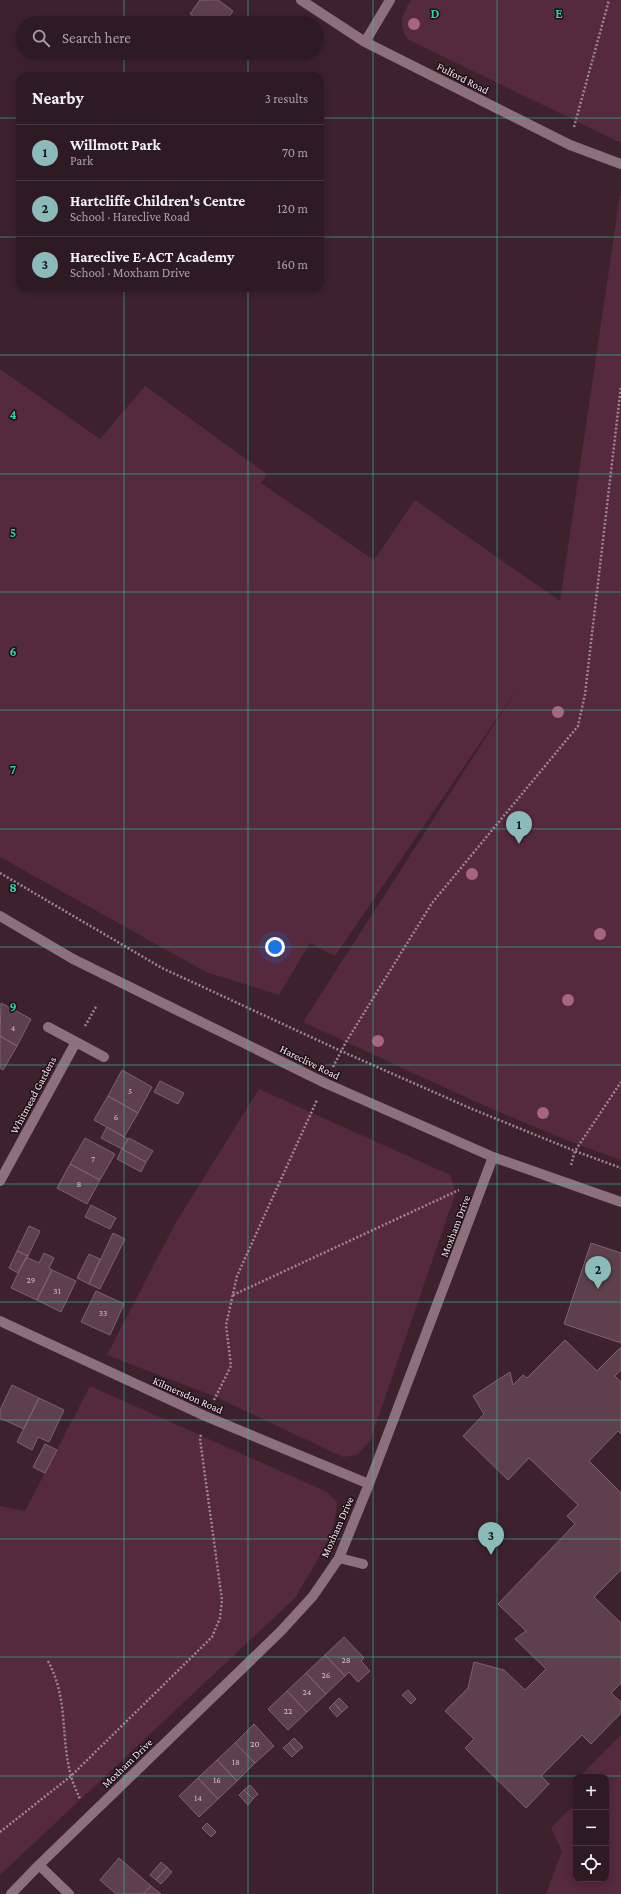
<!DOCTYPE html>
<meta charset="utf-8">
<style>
:root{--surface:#2e1a22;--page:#3a272f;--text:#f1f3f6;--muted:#a7a1a5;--line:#493840;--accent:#8bbbb9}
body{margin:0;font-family:"Crimson Pro",serif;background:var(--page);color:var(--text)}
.controls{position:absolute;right:12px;bottom:12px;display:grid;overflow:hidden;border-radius:8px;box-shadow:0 2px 10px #0003}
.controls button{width:36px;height:36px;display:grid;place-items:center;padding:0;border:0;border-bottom:1px solid var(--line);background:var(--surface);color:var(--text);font:20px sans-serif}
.you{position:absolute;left:275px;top:947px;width:14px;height:14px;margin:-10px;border:3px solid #fff;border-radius:50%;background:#1a73e8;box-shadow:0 0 0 6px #1a73e833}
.badge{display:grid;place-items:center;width:26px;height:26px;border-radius:50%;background:var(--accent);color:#111;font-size:13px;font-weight:700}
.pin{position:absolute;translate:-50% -33px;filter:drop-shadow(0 1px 2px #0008)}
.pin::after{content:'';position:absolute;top:21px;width:14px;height:12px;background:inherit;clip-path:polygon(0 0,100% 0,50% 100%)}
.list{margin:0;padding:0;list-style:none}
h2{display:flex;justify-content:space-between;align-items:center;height:52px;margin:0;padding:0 16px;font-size:17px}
h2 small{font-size:13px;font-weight:400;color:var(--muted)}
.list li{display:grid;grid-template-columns:26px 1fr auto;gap:12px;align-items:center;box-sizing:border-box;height:56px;padding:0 16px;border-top:1px solid var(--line)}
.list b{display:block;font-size:15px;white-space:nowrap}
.list p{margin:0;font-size:13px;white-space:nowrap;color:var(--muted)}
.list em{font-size:13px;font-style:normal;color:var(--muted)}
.icon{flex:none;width:22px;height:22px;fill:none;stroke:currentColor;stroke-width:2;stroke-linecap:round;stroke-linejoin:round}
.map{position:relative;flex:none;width:621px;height:1894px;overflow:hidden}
.search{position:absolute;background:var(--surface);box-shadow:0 2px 10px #0003;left:16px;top:16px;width:308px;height:44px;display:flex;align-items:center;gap:10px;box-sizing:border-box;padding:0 14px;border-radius:22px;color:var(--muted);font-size:15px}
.panel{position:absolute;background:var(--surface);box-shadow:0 2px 10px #0003;left:16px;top:72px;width:308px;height:220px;border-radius:12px}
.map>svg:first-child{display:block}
.green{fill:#55293e}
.building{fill:#5d404c;stroke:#80616e}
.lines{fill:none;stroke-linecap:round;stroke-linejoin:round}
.path{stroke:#9d8690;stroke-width:2.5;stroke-dasharray:2 2;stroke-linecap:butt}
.minor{stroke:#8d707c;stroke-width:10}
.tree{fill:#a66683}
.grid{fill:none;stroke:#2ad5ac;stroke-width:1;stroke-opacity:0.55}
.labels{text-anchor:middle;stroke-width:3;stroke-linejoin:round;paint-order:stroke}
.number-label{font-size:9px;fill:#d2bcc6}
.street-label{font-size:11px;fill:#f9e6ee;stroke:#1c1015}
.grid-label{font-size:13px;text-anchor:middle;font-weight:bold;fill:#2ad5ac;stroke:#1c1015;stroke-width:3;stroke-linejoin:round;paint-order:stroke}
</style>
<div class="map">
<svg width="621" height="1894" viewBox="0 0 621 1894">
<rect width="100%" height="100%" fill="#3d222e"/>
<path class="green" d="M411,0H621V143L407,39C398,22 402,15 411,0Z
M620,195L621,196V1160C512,1122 408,1070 303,1022L519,686L335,956L310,943L279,995L206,972L0,857V369L100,439L145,386L267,474L261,483L374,560L415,500L560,601Z
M259,1089L450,1175L456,1192L370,1441L357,1455L343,1457L216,1397L107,1355L175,1224Z
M90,1386L327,1492L337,1502C336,1537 312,1568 295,1598L0,1875V1506L25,1511Z
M621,1735V1894H546L562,1851L551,1828L576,1803V1879H606V1777H579Z"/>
<path class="building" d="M200,0H218L233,11L224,23H203L190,14Z
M1,1003L31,1019L17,1046L0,1036Z
M0,1036L17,1046L3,1070L0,1068Z
M122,1070L152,1087L138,1113L108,1096Z
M160,1081L184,1093L178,1104L154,1092Z
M108,1096L138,1113L124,1137L94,1120Z
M107,1127L128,1139L122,1149L101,1138Z
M85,1138L115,1154L100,1180L70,1164Z
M129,1138L153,1151L146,1162L122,1149Z
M122,1149L146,1162L141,1172L117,1159Z
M70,1164L100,1180L87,1204L57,1188Z
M91,1205L116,1218L110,1229L85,1217Z
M29,1226L40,1231L28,1256L17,1251Z
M113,1233L125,1239L100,1289L89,1284Z
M591,1243L621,1253V1343L564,1324Z
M17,1251L28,1256L18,1273L9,1268Z
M44,1253L54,1258L49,1268L52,1270L37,1300L11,1288L26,1257L39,1263Z
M89,1254L100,1259L89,1284L77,1278Z
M52,1270L76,1281L61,1312L37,1300Z
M96,1291L124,1304L110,1335L81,1322Z
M565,1340L597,1371L621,1347V1370L615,1376L621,1382V1434L618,1431L589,1461L621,1493V1570L594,1597L621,1623V1683L611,1693L621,1702V1713L591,1744L582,1735L541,1776L549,1784L526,1808L465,1748L474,1739L445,1711L468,1688L474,1662L504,1670L525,1690L546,1669L515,1639L526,1631L498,1604L575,1524L567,1516L578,1505L529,1458L508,1480L463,1436L484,1414L473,1396L510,1372L513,1385L523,1375L527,1378Z
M12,1385L39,1398L24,1429L0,1418V1410Z
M39,1398L64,1410L49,1442L38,1437L32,1450L17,1442Z
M45,1444L57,1450L45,1473L33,1467Z
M344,1637L364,1658L361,1661L370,1671L358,1682L349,1672L345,1676L325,1655Z
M325,1655L345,1676L326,1694L306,1673Z
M306,1673L326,1694L307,1712L287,1691Z
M408,1690L416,1699L411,1704L402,1695Z
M287,1691L307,1712L288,1730L268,1709Z
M339,1698L348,1707L342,1712L334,1703Z
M334,1703L342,1712L337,1717L329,1708Z
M254,1724L274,1746L255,1763L235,1743Z
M294,1738L303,1747L297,1752L289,1743Z
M235,1743L255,1763L237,1781L217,1760Z
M289,1743L297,1752L292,1757L283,1748Z
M217,1760L237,1781L218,1799L198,1778Z
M198,1778L218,1799L199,1817L179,1796Z
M250,1785L258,1794L253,1799L244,1790Z
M244,1790L253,1799L248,1805L239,1795Z
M207,1823L216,1832L211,1837L202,1828Z
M119,1858L151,1886L143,1894H116L100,1880Z
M161,1862L167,1867L156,1880L150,1875Z
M167,1867L172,1872L161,1884L156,1880Z
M151,1886L161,1894H143Z"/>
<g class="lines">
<path class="path" d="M574,127L609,0
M0,873L162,968L341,1051L472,1109L575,1151L621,1168
M85,1026L97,1005
M333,1067L346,1042L432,903L578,726L585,694L621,386
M571,1165L575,1151L621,1082
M233,1295L459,1190
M214,1400L231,1366L226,1325L237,1276L317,1100
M48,1661C69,1700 60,1736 71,1776C73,1784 77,1792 80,1799
M0,1832L71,1776L212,1637L220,1618L222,1600L200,1439L201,1434"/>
<path class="minor" d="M301,0L365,42L570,145L621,164
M365,42L390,0
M0,916L73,959L325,1083L493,1157L621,1202
M48,1027L104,1057
M0,1181L76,1042
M0,1321L205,1416L369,1484
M339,1558L363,1564
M39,1865L69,1894
M11,1894L39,1865L281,1631L313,1596L339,1558L369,1484L493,1157"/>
</g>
<g class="tree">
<circle cx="414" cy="24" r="6"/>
<circle cx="558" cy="712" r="6"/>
<circle cx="472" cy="874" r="6"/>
<circle cx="600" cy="934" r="6"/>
<circle cx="568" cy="1000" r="6"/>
<circle cx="378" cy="1041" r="6"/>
<circle cx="543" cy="1113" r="6"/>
</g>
<path class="grid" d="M124,0V23M248,0V23M373,0V1894M497,0V1894M124,53V76M248,53V76M0,118H20M320,118H621M0,237H20M320,237H621M124,288V1894M248,288V1894M0,355H621M0,474H621M0,592H621M0,710H621M0,829H621M0,947H621M0,1065H621M0,1184H621M0,1302H621M0,1420H621M0,1539H621M0,1657H621M0,1776H621"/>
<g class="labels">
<g class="number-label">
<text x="13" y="1031">4</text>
<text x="130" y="1094">5</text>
<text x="116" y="1120">6</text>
<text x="93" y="1162">7</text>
<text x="79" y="1187">8</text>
<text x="31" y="1283">29</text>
<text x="57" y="1294">31</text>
<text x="103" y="1316">33</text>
<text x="346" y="1663">28</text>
<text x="326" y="1678">26</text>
<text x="307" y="1695">24</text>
<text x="288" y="1714">22</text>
<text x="255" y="1747">20</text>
<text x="236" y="1765">18</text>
<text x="217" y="1783">16</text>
<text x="198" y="1801">14</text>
</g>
<g class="street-label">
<text transform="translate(463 78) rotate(27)" y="4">Fulford Road</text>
<text transform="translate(310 1062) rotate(26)" y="4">Hareclive Road</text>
<text transform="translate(33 1095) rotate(-62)" y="4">Whitmead Gardens</text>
<text transform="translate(455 1226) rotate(-69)" y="4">Moxham Drive</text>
<text transform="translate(188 1395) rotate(24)" y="4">Kilmersdon Road</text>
<text transform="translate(337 1527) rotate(-66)" y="4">Moxham Drive</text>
<text transform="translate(127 1763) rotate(-44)" y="4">Moxham Drive</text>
</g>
</g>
<g class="grid-label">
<text x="435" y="18">D</text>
<text x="559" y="18">E</text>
<text x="13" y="419">4</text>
<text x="13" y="537">5</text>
<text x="13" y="656">6</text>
<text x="13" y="774">7</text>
<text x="13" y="892">8</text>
<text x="13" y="1011">9</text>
</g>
</svg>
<div class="controls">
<button>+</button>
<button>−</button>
<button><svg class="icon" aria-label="locate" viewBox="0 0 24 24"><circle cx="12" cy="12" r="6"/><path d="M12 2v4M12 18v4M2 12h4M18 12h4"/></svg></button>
</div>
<div class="you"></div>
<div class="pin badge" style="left:519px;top:844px">1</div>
<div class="pin badge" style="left:598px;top:1289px">2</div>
<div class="pin badge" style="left:491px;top:1555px">3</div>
<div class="search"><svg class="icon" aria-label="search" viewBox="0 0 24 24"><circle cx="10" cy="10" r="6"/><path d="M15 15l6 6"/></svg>Search here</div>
<section class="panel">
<h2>Nearby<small>3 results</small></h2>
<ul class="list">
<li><span class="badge">1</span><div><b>Willmott Park</b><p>Park</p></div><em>70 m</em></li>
<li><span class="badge">2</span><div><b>Hartcliffe Children's Centre</b><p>School · Hareclive Road</p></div><em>120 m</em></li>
<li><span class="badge">3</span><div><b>Hareclive E-ACT Academy</b><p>School · Moxham Drive</p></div><em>160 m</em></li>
</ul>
</section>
</div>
